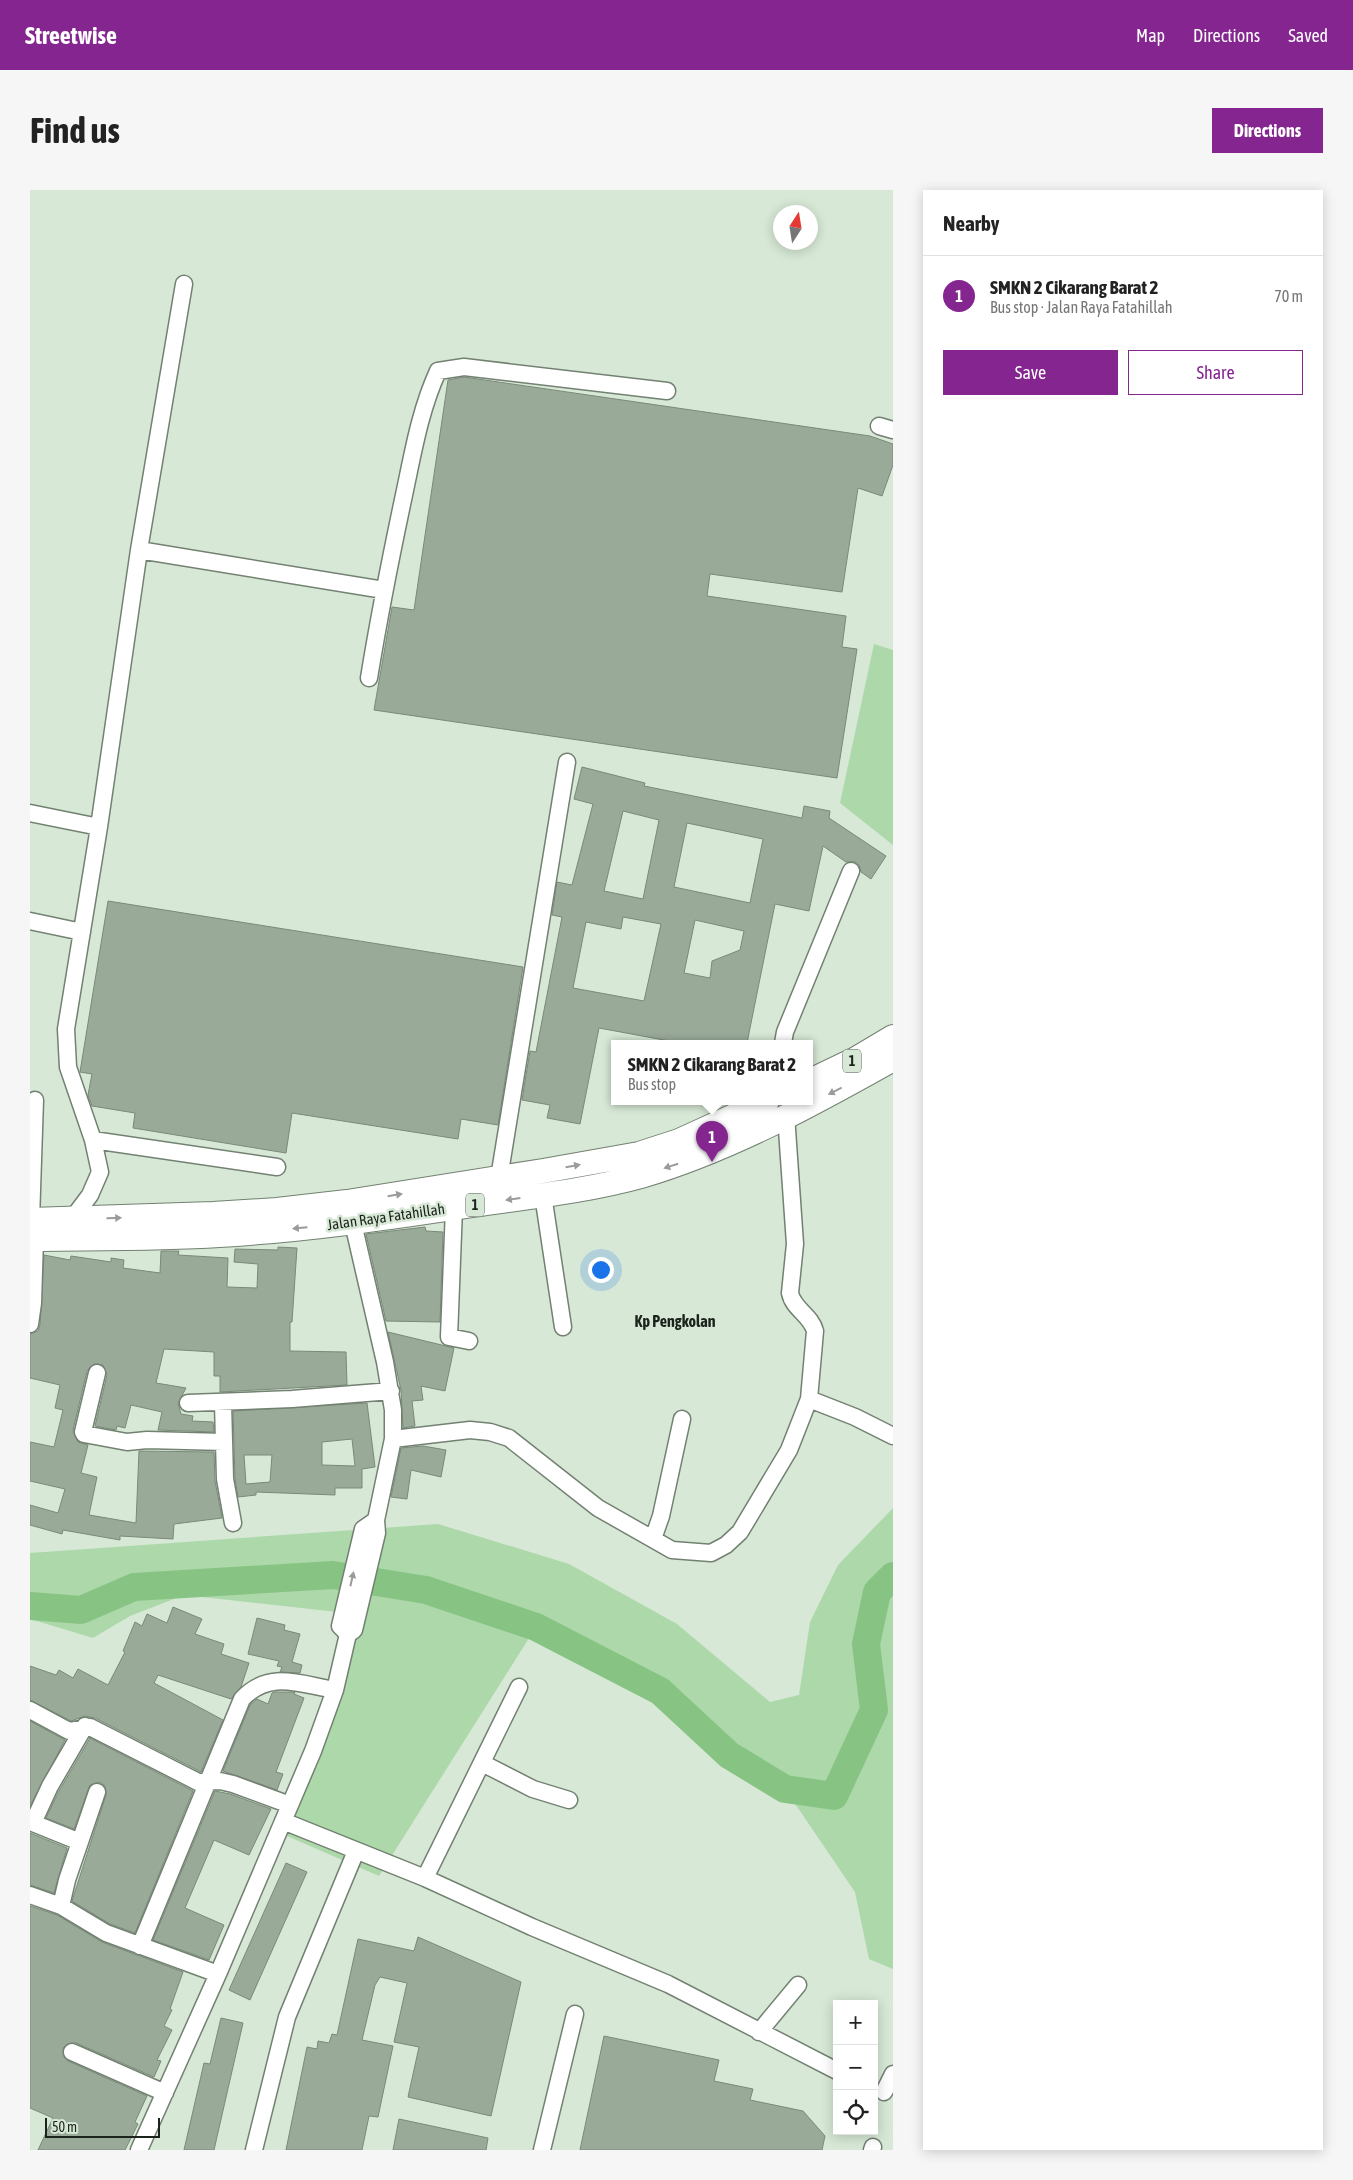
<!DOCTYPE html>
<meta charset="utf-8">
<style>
:root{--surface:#fff;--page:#f6f6f6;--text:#222;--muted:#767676;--line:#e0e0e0;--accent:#842590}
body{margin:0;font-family:"Asap Condensed",sans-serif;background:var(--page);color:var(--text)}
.controls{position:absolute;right:15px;bottom:15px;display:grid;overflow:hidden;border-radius:0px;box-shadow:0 2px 12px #0003}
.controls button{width:45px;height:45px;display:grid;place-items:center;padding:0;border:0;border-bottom:1px solid var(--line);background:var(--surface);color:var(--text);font:25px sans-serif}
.compass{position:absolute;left:743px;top:15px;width:45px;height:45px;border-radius:50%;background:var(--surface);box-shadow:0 2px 12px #0003;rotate:12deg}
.scale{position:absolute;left:15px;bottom:12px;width:115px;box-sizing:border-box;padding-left:5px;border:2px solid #1c221c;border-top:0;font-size:14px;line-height:18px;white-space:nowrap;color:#1c221c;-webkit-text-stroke:4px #d7e8d6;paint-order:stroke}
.you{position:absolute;left:570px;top:1079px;width:18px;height:18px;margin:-12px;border:4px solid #fff;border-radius:50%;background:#1a73e8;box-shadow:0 0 0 8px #1a73e833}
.badge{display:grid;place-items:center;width:32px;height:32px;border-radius:50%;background:var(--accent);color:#fff;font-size:16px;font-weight:700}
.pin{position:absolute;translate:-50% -41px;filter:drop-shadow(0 1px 2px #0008)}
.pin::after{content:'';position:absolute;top:26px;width:18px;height:15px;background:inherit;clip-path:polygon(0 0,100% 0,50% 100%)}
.popup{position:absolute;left:581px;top:850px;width:202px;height:65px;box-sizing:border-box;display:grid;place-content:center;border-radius:0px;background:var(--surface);filter:drop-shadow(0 1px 4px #0005);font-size:16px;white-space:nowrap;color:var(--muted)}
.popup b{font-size:19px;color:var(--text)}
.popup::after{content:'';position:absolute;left:50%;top:100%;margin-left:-10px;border:10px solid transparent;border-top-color:var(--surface)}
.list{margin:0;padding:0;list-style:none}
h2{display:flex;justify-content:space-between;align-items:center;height:65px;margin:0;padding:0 20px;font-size:21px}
h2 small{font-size:16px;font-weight:400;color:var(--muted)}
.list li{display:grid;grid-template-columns:32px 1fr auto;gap:15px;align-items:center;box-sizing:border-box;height:80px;padding:0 20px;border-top:1px solid var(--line)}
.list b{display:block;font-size:19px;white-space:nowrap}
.list p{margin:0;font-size:16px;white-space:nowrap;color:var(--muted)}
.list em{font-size:16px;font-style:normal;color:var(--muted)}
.actions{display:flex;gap:10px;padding:15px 20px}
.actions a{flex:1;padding:11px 0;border:1px solid var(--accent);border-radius:0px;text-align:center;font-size:18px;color:var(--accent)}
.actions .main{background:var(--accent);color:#fff}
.icon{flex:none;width:28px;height:28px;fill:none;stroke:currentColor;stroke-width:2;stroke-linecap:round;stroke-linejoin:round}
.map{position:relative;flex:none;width:863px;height:1960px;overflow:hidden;border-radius:0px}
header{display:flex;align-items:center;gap:30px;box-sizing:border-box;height:70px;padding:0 25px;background:var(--accent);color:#fff}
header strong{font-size:24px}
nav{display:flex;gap:28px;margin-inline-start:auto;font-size:18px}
.intro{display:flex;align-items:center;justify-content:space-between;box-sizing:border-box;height:120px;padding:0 30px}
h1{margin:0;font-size:35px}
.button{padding:12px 22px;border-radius:0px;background:var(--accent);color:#fff;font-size:18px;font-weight:700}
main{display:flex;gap:30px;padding:0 30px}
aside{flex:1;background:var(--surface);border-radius:0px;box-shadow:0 2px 12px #0003}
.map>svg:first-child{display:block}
.green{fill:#add8aa}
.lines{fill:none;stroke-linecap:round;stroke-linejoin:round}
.river{stroke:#87c483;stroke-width:28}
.building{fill:#9aaa99;stroke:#7a8979;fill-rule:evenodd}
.minor-casing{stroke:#728171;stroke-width:19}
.highway-casing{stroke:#728171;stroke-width:26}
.minor{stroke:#fff;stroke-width:16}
.highway{stroke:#fff;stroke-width:24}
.oneway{fill:#999c99}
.labels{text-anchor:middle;stroke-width:5;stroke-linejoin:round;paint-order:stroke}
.shield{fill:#d7e8d6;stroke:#545d54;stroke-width:1}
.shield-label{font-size:14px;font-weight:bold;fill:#1c221c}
.street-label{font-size:15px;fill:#1c221c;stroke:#d7e8d6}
.neighbourhood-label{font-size:16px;font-weight:bold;fill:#1c221c;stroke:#d7e8d6}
</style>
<header>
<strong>Streetwise</strong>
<nav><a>Map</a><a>Directions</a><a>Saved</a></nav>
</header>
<div class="intro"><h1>Find us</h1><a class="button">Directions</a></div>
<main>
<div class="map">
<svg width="863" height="1960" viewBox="0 0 863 1960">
<rect width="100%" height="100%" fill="#d7e8d6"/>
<path class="green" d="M844,454L863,460V655L810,613Z
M863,1318V1779L839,1769L825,1702L755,1599L697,1563L630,1501L506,1437L349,1686L257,1646L304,1521L325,1424L154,1405L100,1426L63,1448L0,1429V1363L408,1334L539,1374L647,1434L740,1512L769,1505L780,1432L808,1375Z"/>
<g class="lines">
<path class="river" d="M0,1416L51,1420L104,1397L303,1385L396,1400L506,1437L630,1501L699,1565L755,1599L804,1606L844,1520L836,1454L847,1402L863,1386"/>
</g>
<path class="building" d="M434,187L840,246L863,254V275L852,306L828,298L812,402L680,384L677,406L816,426L812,457L827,459L807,588L344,520L362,417L384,420L418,190Z
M552,577L615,593L614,596L772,628L774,616L800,621L799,628L856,666L841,689L831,682L829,675L825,672H816L793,656L779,721L745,714L717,853H650L569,838L550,934L517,928L520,915L492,910L500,861L506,862L532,727L522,725L527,692L542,695L563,614L544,609ZM593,621L629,630L613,709L574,701ZM657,633L733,649L720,713L644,697ZM593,727L631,734L614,811L543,798L556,732L591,739ZM665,730L714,741L710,760L682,771L680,788L654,783Z
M78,711L493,777L468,935L431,929L428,949L262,923L256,963L103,938L105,923L62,916L58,905L62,884L50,882Z
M395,1037L396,1041L413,1042L410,1132L356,1131L336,1044Z
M248,1057L267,1058L262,1132H260V1161L316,1162L317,1195L190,1202V1186H184V1162L134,1159L126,1193L156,1198L148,1213L151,1224L163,1226L162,1231L183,1232L184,1242L128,1240L132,1222L101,1215L95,1238L87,1236L86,1240L65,1236L77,1185L73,1175L64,1174L57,1181L43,1240L48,1252L58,1255L51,1283L67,1287L59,1325L106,1333L109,1261L184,1262L185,1291L192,1328L144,1334L143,1349L90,1346V1350L33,1340L32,1344L0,1335V1315L28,1323L35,1299L0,1291V1252L24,1257L33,1220L25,1218L30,1195L0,1188V1144L8,1141L10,1135L14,1065L40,1070L41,1066L81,1072V1068L94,1070L93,1078L130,1083L131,1061H149L148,1065L198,1068L197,1097L227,1098L228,1074L204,1072L205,1059L248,1060Z
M358,1142L424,1158L415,1201L391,1196L393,1210L382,1211L385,1236L373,1238L371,1200Z
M337,1213L345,1277L332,1279V1298H305V1305L226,1302V1305L208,1307L205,1288L203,1221ZM322,1249L325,1276L292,1275V1252ZM214,1265H242L240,1292L216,1294Z
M393,1256L416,1260L411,1287L381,1280L377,1309L361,1307L371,1258Z
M143,1417L172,1429L165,1444L194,1454L191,1464L219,1473L211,1497L201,1509L128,1485L124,1493L193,1530L171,1582L65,1528L55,1526L41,1531L0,1510V1476L26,1485L29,1480L43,1488L48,1479L78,1495L95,1462L93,1461L105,1432L112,1436L117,1424L137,1433Z
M227,1428L255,1435L254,1440L270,1444L262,1472L272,1475L270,1483L250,1482L252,1477L247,1476L249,1471L218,1464Z
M245,1502H265L264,1504L274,1508L246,1582L253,1584L247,1600L193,1581L220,1515L227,1509L238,1514L242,1503Z
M0,1531L35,1550L0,1616Z
M60,1548L163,1601L105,1743L80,1734L42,1711L76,1605L75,1596L70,1592L60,1595L44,1639L16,1628L29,1601Z
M185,1601L200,1604L241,1619L219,1665L184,1650L155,1718L194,1735L179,1770L123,1750Z
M0,1643L37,1658L24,1703L0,1695Z
M256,1673L277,1682L220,1810L199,1800Z
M0,1716L27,1725L72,1752L153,1782L140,1819L142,1820L134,1836L142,1840L127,1870L131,1871L124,1887L46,1853L37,1854L33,1858L34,1867L38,1871L117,1906L105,1932L108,1934L95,1960H8L23,1928L0,1918Z
M388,1747L491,1792L461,1926L378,1907L389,1857L364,1852L377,1793L350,1787L345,1795L332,1850L363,1856L348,1927L339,1926L332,1960H256L277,1857L287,1859L288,1851L299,1853L302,1844L307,1845L328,1749L384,1761Z
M191,1828L213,1833L184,1960H154L174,1873L180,1874Z
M574,1846L689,1870L684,1891L723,1899L720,1910L773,1921L795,1946L792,1960H550Z
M369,1929L458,1948L456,1960H363Z"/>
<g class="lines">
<g class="minor-casing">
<path id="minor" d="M849,236L863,240
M109,360L354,400
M339,488C349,427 361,366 374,305C383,263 390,220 408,181L434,177L637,201
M0,623L69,637
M0,731L52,742
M753,853L755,842L821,681
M63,950L247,977
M469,988L537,572
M513,1005L533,1137
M424,1018L419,1147L439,1151
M42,1029L60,1005L70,982L63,950L38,877L36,839L69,637L109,360L154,94
M1,1030L5,910
M0,1134L3,1113L5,1049
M67,1183L53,1242L54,1244L97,1252L117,1250L194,1252
M779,1209L825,1227L863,1246
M158,1213L262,1209L361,1201
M193,1213L195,1289L203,1333
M363,1249L440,1240L460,1242L479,1248L568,1318L642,1360L681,1363L696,1355L710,1342L759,1260L779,1209L785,1141C781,1125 763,1119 760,1103L765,1054L756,925
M623,1349L631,1326L652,1229
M318,1444L310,1436L333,1339L346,1330
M0,1520L39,1541L60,1537L168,1592L190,1591L203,1594L260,1615
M452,1573L503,1599L539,1610
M253,1631L395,1688L502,1737L638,1794L807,1881
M50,1652L3,1633L20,1596L55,1536
M395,1688L489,1497
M0,1705L31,1716L76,1743L188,1784
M31,1716L37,1690L67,1602
M110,1756L212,1509C239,1480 269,1494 305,1500
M729,1842L768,1795
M42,1862L135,1903
M854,1902L863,1884
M109,1960L188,1784L283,1561L305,1500L318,1444L324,1440L347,1343L346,1330L363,1249V1220L355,1172L323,1033
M224,1960L257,1827L326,1661
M512,1960L545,1824
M842,1960L843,1957"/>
</g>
<g class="highway-casing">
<path id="highway" d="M780,891L826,869L863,847
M0,1030L183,1024L247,1020L317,1012L513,981L609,964L649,951L737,911
M0,1049C63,1048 126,1049 189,1045C274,1040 358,1028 443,1015C498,1007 557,1001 611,986C699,960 783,914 863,869"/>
</g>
<use href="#minor" class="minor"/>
<use href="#highway" class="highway"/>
</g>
<defs><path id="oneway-solid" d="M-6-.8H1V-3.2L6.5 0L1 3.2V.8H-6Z" transform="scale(1.25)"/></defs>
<g class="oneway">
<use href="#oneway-solid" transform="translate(805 901) rotate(153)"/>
<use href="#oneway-solid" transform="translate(543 976) rotate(-10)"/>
<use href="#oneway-solid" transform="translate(641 976) rotate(162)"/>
<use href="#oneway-solid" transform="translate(365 1005) rotate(-9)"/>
<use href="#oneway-solid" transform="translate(483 1009) rotate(172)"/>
<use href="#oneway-solid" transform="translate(84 1028) rotate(-2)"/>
<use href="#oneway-solid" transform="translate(270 1038) rotate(175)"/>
<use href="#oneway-solid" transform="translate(322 1389) rotate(-77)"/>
</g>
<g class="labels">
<g class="shield">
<rect x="813" y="859.5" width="18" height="23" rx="4"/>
<rect x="436" y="1003.5" width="18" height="23" rx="4"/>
</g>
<g class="shield-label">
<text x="822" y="876">1</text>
<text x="445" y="1020">1</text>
</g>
<g class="street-label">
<text transform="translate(356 1027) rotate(-8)" y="5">Jalan Raya Fatahillah</text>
</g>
<g class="neighbourhood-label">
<text x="645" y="1137">Kp Pengkolan</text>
</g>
</g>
</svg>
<div class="controls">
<button>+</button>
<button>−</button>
<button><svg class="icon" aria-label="locate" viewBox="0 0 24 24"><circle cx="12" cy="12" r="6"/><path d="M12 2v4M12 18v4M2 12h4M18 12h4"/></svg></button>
</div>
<svg class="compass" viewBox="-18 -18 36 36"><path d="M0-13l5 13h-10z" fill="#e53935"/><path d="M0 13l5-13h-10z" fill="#767676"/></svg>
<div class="scale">50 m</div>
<div class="you"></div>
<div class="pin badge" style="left:682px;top:972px">1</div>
<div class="popup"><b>SMKN 2 Cikarang Barat 2</b>Bus stop</div>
</div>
<aside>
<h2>Nearby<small></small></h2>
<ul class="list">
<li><span class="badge">1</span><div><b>SMKN 2 Cikarang Barat 2</b><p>Bus stop · Jalan Raya Fatahillah</p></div><em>70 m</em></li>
</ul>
<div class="actions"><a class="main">Save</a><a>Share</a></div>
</aside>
</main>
